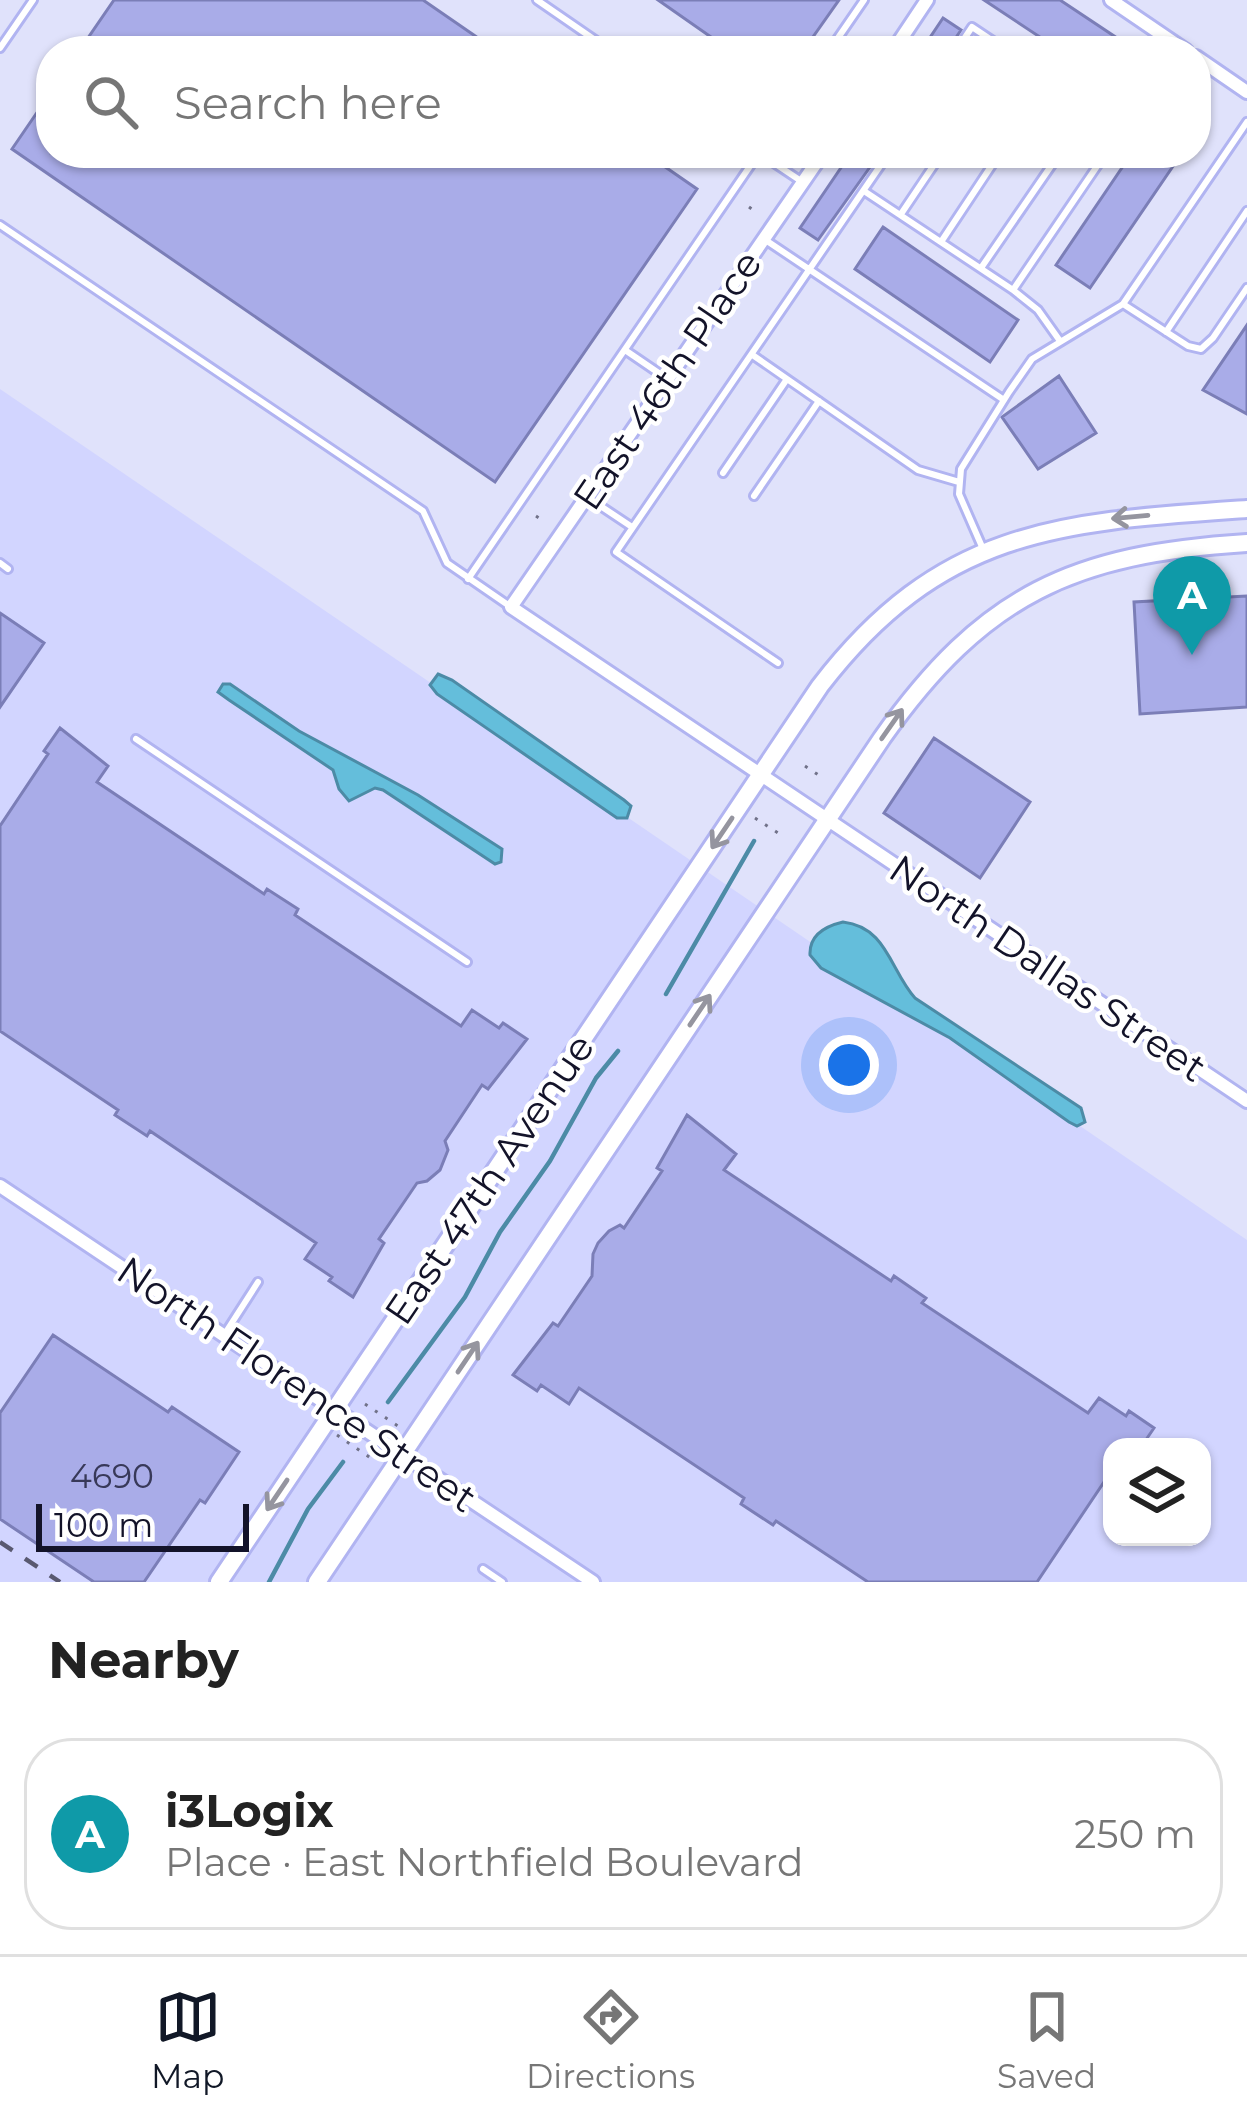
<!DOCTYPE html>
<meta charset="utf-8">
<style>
:root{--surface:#fff;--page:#f2f2f2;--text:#222;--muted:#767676;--line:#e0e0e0;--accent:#111827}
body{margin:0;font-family:Montserrat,sans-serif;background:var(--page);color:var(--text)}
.controls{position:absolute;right:36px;bottom:36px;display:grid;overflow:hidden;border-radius:24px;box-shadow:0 3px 9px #0004}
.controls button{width:108px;height:108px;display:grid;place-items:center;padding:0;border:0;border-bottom:3px solid var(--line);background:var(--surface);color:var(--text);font:60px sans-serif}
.scale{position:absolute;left:36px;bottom:30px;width:213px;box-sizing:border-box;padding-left:12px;border:6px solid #131329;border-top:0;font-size:33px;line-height:42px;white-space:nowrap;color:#131329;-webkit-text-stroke:9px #fff;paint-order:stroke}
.you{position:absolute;left:849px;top:1065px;width:42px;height:42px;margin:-30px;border:9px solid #fff;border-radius:50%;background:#1a73e8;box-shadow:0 0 0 18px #1a73e833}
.badge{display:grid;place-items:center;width:78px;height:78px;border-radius:50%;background:var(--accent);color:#fff;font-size:39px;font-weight:700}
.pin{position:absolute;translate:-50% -99px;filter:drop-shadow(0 3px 6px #0008)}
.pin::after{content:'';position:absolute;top:63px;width:42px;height:36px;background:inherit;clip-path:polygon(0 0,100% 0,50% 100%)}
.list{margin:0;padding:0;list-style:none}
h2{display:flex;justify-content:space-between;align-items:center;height:156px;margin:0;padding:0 48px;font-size:51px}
h2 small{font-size:39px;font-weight:400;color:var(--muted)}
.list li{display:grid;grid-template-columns:78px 1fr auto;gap:36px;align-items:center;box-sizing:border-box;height:192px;margin:0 24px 24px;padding:0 24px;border:3px solid var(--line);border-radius:48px}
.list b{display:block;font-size:45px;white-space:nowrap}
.list p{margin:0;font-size:39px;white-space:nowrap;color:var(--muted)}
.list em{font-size:39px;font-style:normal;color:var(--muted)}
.icon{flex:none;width:66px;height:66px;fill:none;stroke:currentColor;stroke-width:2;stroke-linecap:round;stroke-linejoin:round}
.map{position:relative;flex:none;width:1247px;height:1582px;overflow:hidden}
.search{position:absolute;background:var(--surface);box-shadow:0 3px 9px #0004;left:36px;right:36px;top:36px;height:132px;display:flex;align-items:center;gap:30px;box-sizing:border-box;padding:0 42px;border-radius:48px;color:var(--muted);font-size:45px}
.sheet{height:372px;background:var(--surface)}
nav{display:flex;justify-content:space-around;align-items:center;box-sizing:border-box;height:168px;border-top:3px solid var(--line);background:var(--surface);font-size:33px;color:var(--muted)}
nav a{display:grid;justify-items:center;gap:6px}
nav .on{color:var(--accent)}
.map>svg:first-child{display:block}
.built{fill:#d2d5ff;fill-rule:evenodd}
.water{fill:#64bedb;stroke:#4c8ba6;stroke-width:3}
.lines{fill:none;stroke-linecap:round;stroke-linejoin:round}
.stream{stroke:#4c8ba6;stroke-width:4.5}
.building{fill:#a9ace8;stroke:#7b7eb7;stroke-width:3}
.service-casing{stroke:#b1b4f1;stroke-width:12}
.minor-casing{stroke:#b1b4f1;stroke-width:18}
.secondary-casing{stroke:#b1b4f1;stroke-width:22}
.path{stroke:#717289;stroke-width:3;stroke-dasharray:3 9;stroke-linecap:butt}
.service{stroke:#fff;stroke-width:6}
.minor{stroke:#fff;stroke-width:12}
.secondary{stroke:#fff;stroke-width:16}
.rail{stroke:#595970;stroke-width:4.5;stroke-dasharray:15 15;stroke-linecap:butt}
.oneway{stroke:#95959f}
.labels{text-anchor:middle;stroke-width:9;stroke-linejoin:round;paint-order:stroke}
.number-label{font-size:33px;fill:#383959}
.street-label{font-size:39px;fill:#131329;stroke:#fff}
</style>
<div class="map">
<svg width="1247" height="1582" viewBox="0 0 1247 1582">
<rect width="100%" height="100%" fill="#e0e2fb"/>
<path class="built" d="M0,389L1247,1240V1582H0ZM1112,1447H1202V1537H1112Z"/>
<path class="water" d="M438,674L452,680L624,800L631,806L627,818H617L437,694L430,685Z
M223,684H230L299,731L418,795L502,849L501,862L495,864L383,790L375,788L349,801L339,789L333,770L229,700L218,692Z
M843,922C887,927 890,970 915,998L1081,1108L1085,1122L1077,1126L1069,1122L950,1038L821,968L810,955C809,934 826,926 843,922Z"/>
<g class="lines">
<path class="stream" d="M666,994L754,841
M388,1402L465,1297L500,1232L550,1161L596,1078L618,1051
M269,1582L308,1509L343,1462"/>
</g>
<path class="building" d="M114,0H423L497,51H79Z
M658,0H839L803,51H731Z
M984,0H1060L1126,44L1121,51H1061Z
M943,18L961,30L949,48L921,51Z
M51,92V153H645L697,189L495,482L12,149Z
M851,153H880L818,240L800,228Z
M1132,153H1182L1090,288L1056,265Z
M883,227L1018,320L990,362L855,269Z
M1247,325V414L1203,390Z
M1059,376L1096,433L1038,469L1002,417Z
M1247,596V707L1140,714L1134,602Z
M0,613L44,643L0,707Z
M60,728L108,766L97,782L264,894L267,889L298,909L295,915L461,1026L472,1010L499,1028L503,1023L527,1039L488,1089L482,1085L445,1141L448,1150L440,1170L427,1181L417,1183L379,1239L384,1243L353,1297L329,1281L332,1277L305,1259L316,1243L150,1131L147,1136L115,1115L118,1110L0,1031V826L48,754L44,751Z
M934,738L1030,802L980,878L884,813Z
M687,1115L736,1154L724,1170L891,1281L894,1276L926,1298L922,1303L1088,1413L1099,1398L1126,1416L1129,1411L1154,1428L1141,1447H1112V1470L1037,1582H868L776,1521L773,1525L741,1504L744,1498L579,1388L569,1404L541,1385L537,1391L513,1375L553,1323L558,1326L592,1276L593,1254L598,1243L609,1231L620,1225L624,1228L662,1171L657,1168Z
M53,1335L168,1412L172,1407L239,1452L205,1503L200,1500L144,1582H94L0,1519V1413Z"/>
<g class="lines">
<g class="service-casing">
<path id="service" d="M537,0L611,51
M0,48L33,0
M829,51L864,0
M956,51L972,27L1008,51
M864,191L1013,290
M901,214L942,153
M0,225L423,511L447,563L508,605
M764,239L1004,400
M941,242L1000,153
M981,268L1060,153
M1123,304L1188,346L1201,349L1213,338L1247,288
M1166,332L1247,211
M1060,341L1038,310L1013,290L1106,153
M625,350L666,378
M754,356L918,470L959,482
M723,473L787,379
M754,496L819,401
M587,497L632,527
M983,549L959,494L961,469L1009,392L1032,359L1123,304L1247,122
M0,563L8,569
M468,579L731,194L759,153L801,181
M778,663L616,552L889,153
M136,739L467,962
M224,1335L258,1282
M483,1569L502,1582"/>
</g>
<g class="minor-casing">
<path id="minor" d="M1111,0L1186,51
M893,51L927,0
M1196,57L1247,92
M823,153L511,607L1247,1101
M0,1186L593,1582"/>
</g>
<g class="secondary-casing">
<path id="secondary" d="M219,1582L820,686C942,527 1062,522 1247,509
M317,1582L882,738C984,594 1073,554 1247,543"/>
</g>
<path class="path" d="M749,207L757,213
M536,516L545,522
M805,766L820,776
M755,818L778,833
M365,1404L401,1428
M337,1435L372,1459"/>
<use href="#service" class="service"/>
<use href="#minor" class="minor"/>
<use href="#secondary" class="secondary"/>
<path class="rail" d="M0,1542L60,1582"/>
</g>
<defs><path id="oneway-shaft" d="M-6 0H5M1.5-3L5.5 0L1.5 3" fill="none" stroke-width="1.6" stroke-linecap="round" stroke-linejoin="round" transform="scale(3)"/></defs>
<g class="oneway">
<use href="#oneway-shaft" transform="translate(1130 517) rotate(175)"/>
<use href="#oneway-shaft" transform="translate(892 724) rotate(-55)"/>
<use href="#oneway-shaft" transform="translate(722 833) rotate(124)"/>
<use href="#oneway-shaft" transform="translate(700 1010) rotate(-56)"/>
<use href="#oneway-shaft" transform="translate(468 1357) rotate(-56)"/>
<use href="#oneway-shaft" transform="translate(277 1495) rotate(124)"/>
</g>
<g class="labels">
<g class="number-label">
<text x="112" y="1488">4690</text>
</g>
<g class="street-label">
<text transform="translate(667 380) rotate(-56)" y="14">East 46th Place</text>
<text transform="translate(1048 968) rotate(34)" y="14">North Dallas Street</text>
<text transform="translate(489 1179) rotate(-56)" y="14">East 47th Avenue</text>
<text transform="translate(297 1384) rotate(34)" y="14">North Florence Street</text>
</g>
</g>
</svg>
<div class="controls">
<button><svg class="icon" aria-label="layers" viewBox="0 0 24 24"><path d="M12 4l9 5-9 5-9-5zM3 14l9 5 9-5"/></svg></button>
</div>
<div class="scale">100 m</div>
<div class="you"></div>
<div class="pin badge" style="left:1192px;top:655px;background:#0f9aa8">A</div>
<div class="search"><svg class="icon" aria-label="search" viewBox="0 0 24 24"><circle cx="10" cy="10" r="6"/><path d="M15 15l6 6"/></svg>Search here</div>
</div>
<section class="sheet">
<h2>Nearby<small></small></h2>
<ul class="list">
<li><span class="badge" style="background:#0f9aa8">A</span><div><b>i3Logix</b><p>Place · East Northfield Boulevard</p></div><em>250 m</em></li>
</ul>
</section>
<nav>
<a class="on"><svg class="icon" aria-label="map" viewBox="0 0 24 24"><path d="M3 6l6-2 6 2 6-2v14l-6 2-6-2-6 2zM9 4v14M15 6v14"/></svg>Map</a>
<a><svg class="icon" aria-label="directions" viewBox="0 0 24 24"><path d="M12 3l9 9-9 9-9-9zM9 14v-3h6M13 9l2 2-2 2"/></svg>Directions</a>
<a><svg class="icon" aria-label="saved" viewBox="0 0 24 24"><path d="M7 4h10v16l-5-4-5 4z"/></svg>Saved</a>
</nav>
